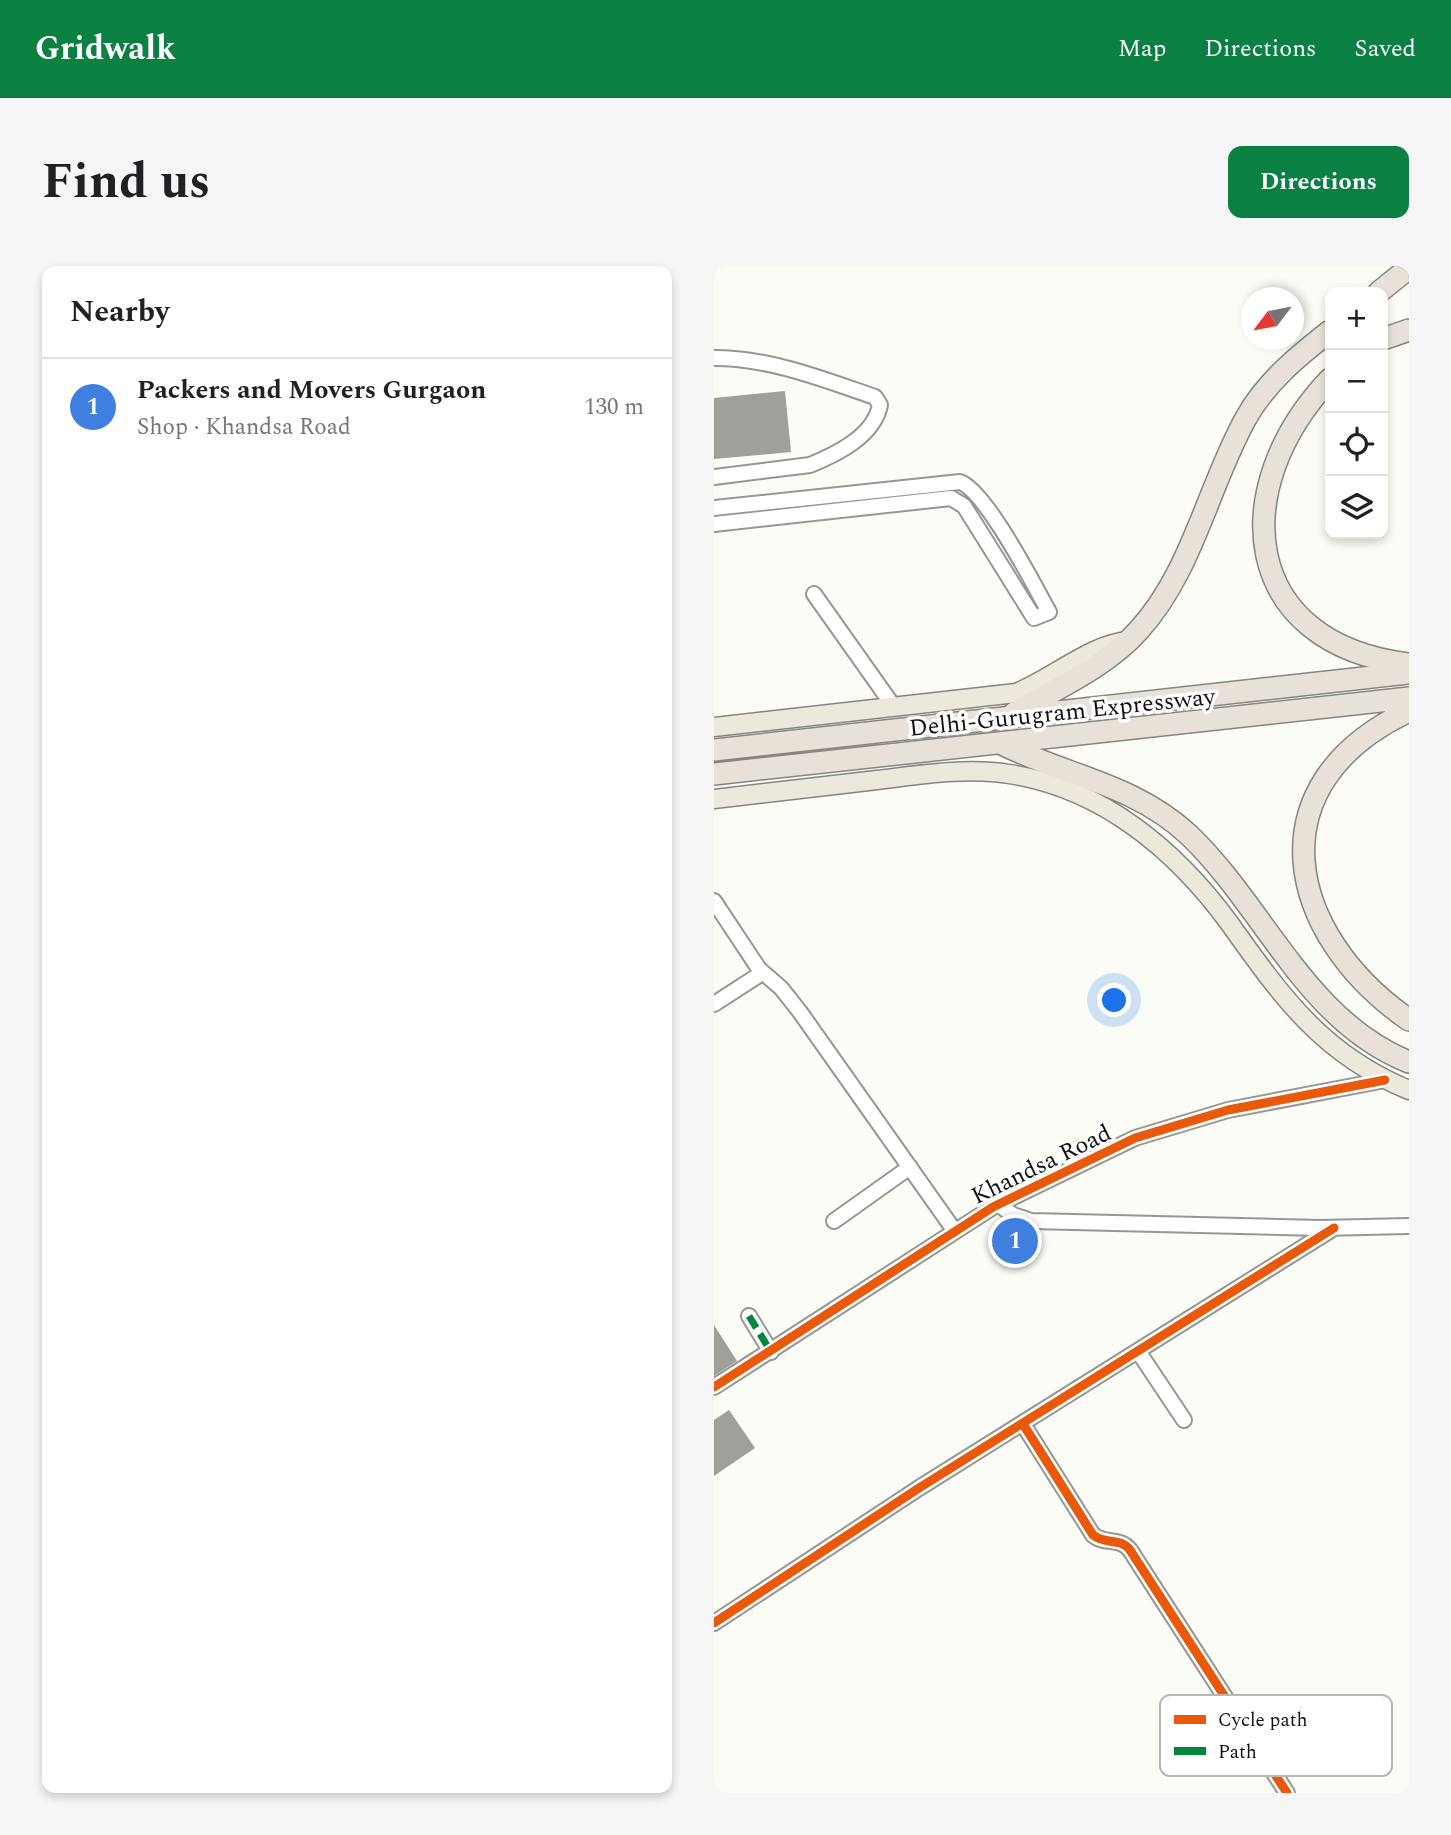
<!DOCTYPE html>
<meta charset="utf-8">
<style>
:root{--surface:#fff;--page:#f6f6f6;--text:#202124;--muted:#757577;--line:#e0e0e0;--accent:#0b8043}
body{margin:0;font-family:Spectral,serif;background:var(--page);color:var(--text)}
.controls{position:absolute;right:21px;top:21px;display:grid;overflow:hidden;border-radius:14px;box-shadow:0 4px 10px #0003}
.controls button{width:63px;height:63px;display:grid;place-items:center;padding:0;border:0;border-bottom:2px solid var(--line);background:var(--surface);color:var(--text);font:35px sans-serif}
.compass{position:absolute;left:527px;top:21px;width:63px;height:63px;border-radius:50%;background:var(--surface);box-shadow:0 4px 10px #0003;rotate:238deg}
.you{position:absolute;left:401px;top:735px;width:24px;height:24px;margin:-18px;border:5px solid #fff;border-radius:50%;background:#1a73e8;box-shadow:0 0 0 10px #1a73e833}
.badge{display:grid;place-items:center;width:46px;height:46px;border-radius:50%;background:var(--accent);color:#fff;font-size:23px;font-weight:700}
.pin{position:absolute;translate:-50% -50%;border:4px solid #fff;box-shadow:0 2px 7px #0006}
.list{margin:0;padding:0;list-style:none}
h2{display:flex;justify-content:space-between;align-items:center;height:91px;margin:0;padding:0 28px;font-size:30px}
h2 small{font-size:23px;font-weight:400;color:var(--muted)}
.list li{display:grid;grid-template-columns:46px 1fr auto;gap:21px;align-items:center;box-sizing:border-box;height:98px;padding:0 28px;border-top:2px solid var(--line)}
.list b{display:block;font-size:26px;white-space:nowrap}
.list p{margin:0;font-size:23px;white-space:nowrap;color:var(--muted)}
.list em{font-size:23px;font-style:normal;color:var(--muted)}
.icon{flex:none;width:38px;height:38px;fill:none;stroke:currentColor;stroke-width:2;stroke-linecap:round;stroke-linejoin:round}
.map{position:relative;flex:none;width:695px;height:1527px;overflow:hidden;border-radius:14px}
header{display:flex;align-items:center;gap:42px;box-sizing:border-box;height:98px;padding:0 35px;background:var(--accent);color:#fff}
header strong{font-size:33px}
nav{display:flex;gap:38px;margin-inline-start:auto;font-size:24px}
.intro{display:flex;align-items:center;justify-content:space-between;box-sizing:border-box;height:168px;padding:0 42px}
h1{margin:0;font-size:49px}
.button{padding:18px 32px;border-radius:14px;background:var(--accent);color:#fff;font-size:24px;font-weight:700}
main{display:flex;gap:42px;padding:0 42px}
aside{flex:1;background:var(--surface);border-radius:14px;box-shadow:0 4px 10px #0003}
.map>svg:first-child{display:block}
.building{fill:#a09f9c}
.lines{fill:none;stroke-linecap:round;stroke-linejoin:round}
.minor-casing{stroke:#969694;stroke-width:18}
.major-casing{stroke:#848481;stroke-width:21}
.highway-casing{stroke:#848481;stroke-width:24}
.minor{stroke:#fffffe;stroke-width:14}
.major{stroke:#ece9dc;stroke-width:18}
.highway{stroke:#e8e1d8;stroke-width:21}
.quiet{stroke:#00873e;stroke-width:7;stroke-dasharray:14 7;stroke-linecap:butt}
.cycleway-casing{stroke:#fff;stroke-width:13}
.cycleway{stroke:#e8590c;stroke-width:9}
.labels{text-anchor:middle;stroke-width:7;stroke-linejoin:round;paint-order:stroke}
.street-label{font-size:24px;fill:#101010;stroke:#fff}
.key{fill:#fff;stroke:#b7b7b7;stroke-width:2}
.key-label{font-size:19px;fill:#101010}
</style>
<header>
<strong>Gridwalk</strong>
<nav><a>Map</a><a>Directions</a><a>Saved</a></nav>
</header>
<div class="intro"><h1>Find us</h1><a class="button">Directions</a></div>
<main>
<aside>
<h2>Nearby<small></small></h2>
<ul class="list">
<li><span class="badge" style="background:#3f7fe0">1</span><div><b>Packers and Movers Gurgaon</b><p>Shop · Khandsa Road</p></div><em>130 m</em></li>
</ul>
</aside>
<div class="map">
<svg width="695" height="1527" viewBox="0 0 695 1527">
<rect width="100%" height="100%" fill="#fcfcf7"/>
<path class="building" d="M71,125L77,186L0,193V132Z
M0,1059L23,1095L0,1110Z
M15,1144L41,1182L0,1210V1154Z"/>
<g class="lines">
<g class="minor-casing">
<path id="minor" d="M0,92C56,92 109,113 161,131L166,139C160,170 123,188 96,199L0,211
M0,242L246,216C272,225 320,319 335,346L320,352L257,251L250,240L237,232L0,258
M100,328L180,441
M0,635L45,703L67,722L86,746L240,964
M0,738L48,707
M284,938L299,949L317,955L606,962L695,960
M120,955L196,901
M35,1050L57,1086
M424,1085L470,1154
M0,1121L279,941L421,872L514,844L671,814
M309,1158L379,1269C391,1279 406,1271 416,1284L573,1527
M0,1357L205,1222L620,962"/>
</g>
<g class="major-casing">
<path id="major" d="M0,461L302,427C338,413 377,378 414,375
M0,533C54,527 109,520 163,514C205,509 253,501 295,508C388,522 462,584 516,658C568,731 609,789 695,824"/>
</g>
<g class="highway-casing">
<path id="highway" d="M665,26L695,2
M669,73L695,64
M616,113C512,222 525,378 695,398
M695,445C539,518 571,668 695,754
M300,447C341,423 392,401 424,365C478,307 494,220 532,152C552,116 584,90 616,65
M286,477C351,510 419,517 475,569C551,642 592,755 695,796
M0,484L695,407
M0,508L695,432"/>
</g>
<use href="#minor" class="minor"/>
<use href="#major" class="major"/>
<use href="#highway" class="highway"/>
<path class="quiet" d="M35,1050L57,1086"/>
<g class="cycleway-casing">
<path id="cycleway" d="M0,1121L279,941L421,872L514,844L671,814
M309,1158L379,1269C391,1279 406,1271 416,1284L573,1527
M0,1357L205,1222L620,962"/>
</g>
<use href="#cycleway" class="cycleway"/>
</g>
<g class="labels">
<g class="street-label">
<text transform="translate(348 446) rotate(-6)" y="8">Delhi-Gurugram Expressway</text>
<text transform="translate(327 898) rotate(-26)" y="8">Khandsa Road</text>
</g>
</g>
<rect x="446" y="1429" width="232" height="81" rx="10" class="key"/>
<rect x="460" y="1449" width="32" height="9" fill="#e8590c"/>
<rect x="460" y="1481" width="32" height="8" fill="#00873e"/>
<g class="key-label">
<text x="504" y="1460">Cycle path</text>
<text x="504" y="1492">Path</text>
</g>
</svg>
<div class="controls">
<button>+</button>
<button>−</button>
<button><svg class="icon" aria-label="locate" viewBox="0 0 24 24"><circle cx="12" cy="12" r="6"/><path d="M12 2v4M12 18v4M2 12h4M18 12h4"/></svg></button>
<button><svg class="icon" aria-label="layers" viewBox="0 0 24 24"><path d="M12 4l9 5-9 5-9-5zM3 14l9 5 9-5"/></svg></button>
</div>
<svg class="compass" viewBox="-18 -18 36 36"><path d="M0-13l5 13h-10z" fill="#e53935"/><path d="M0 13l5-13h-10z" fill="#757577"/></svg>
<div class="you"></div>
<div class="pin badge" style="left:301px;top:975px;background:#3f7fe0">1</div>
</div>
</main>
